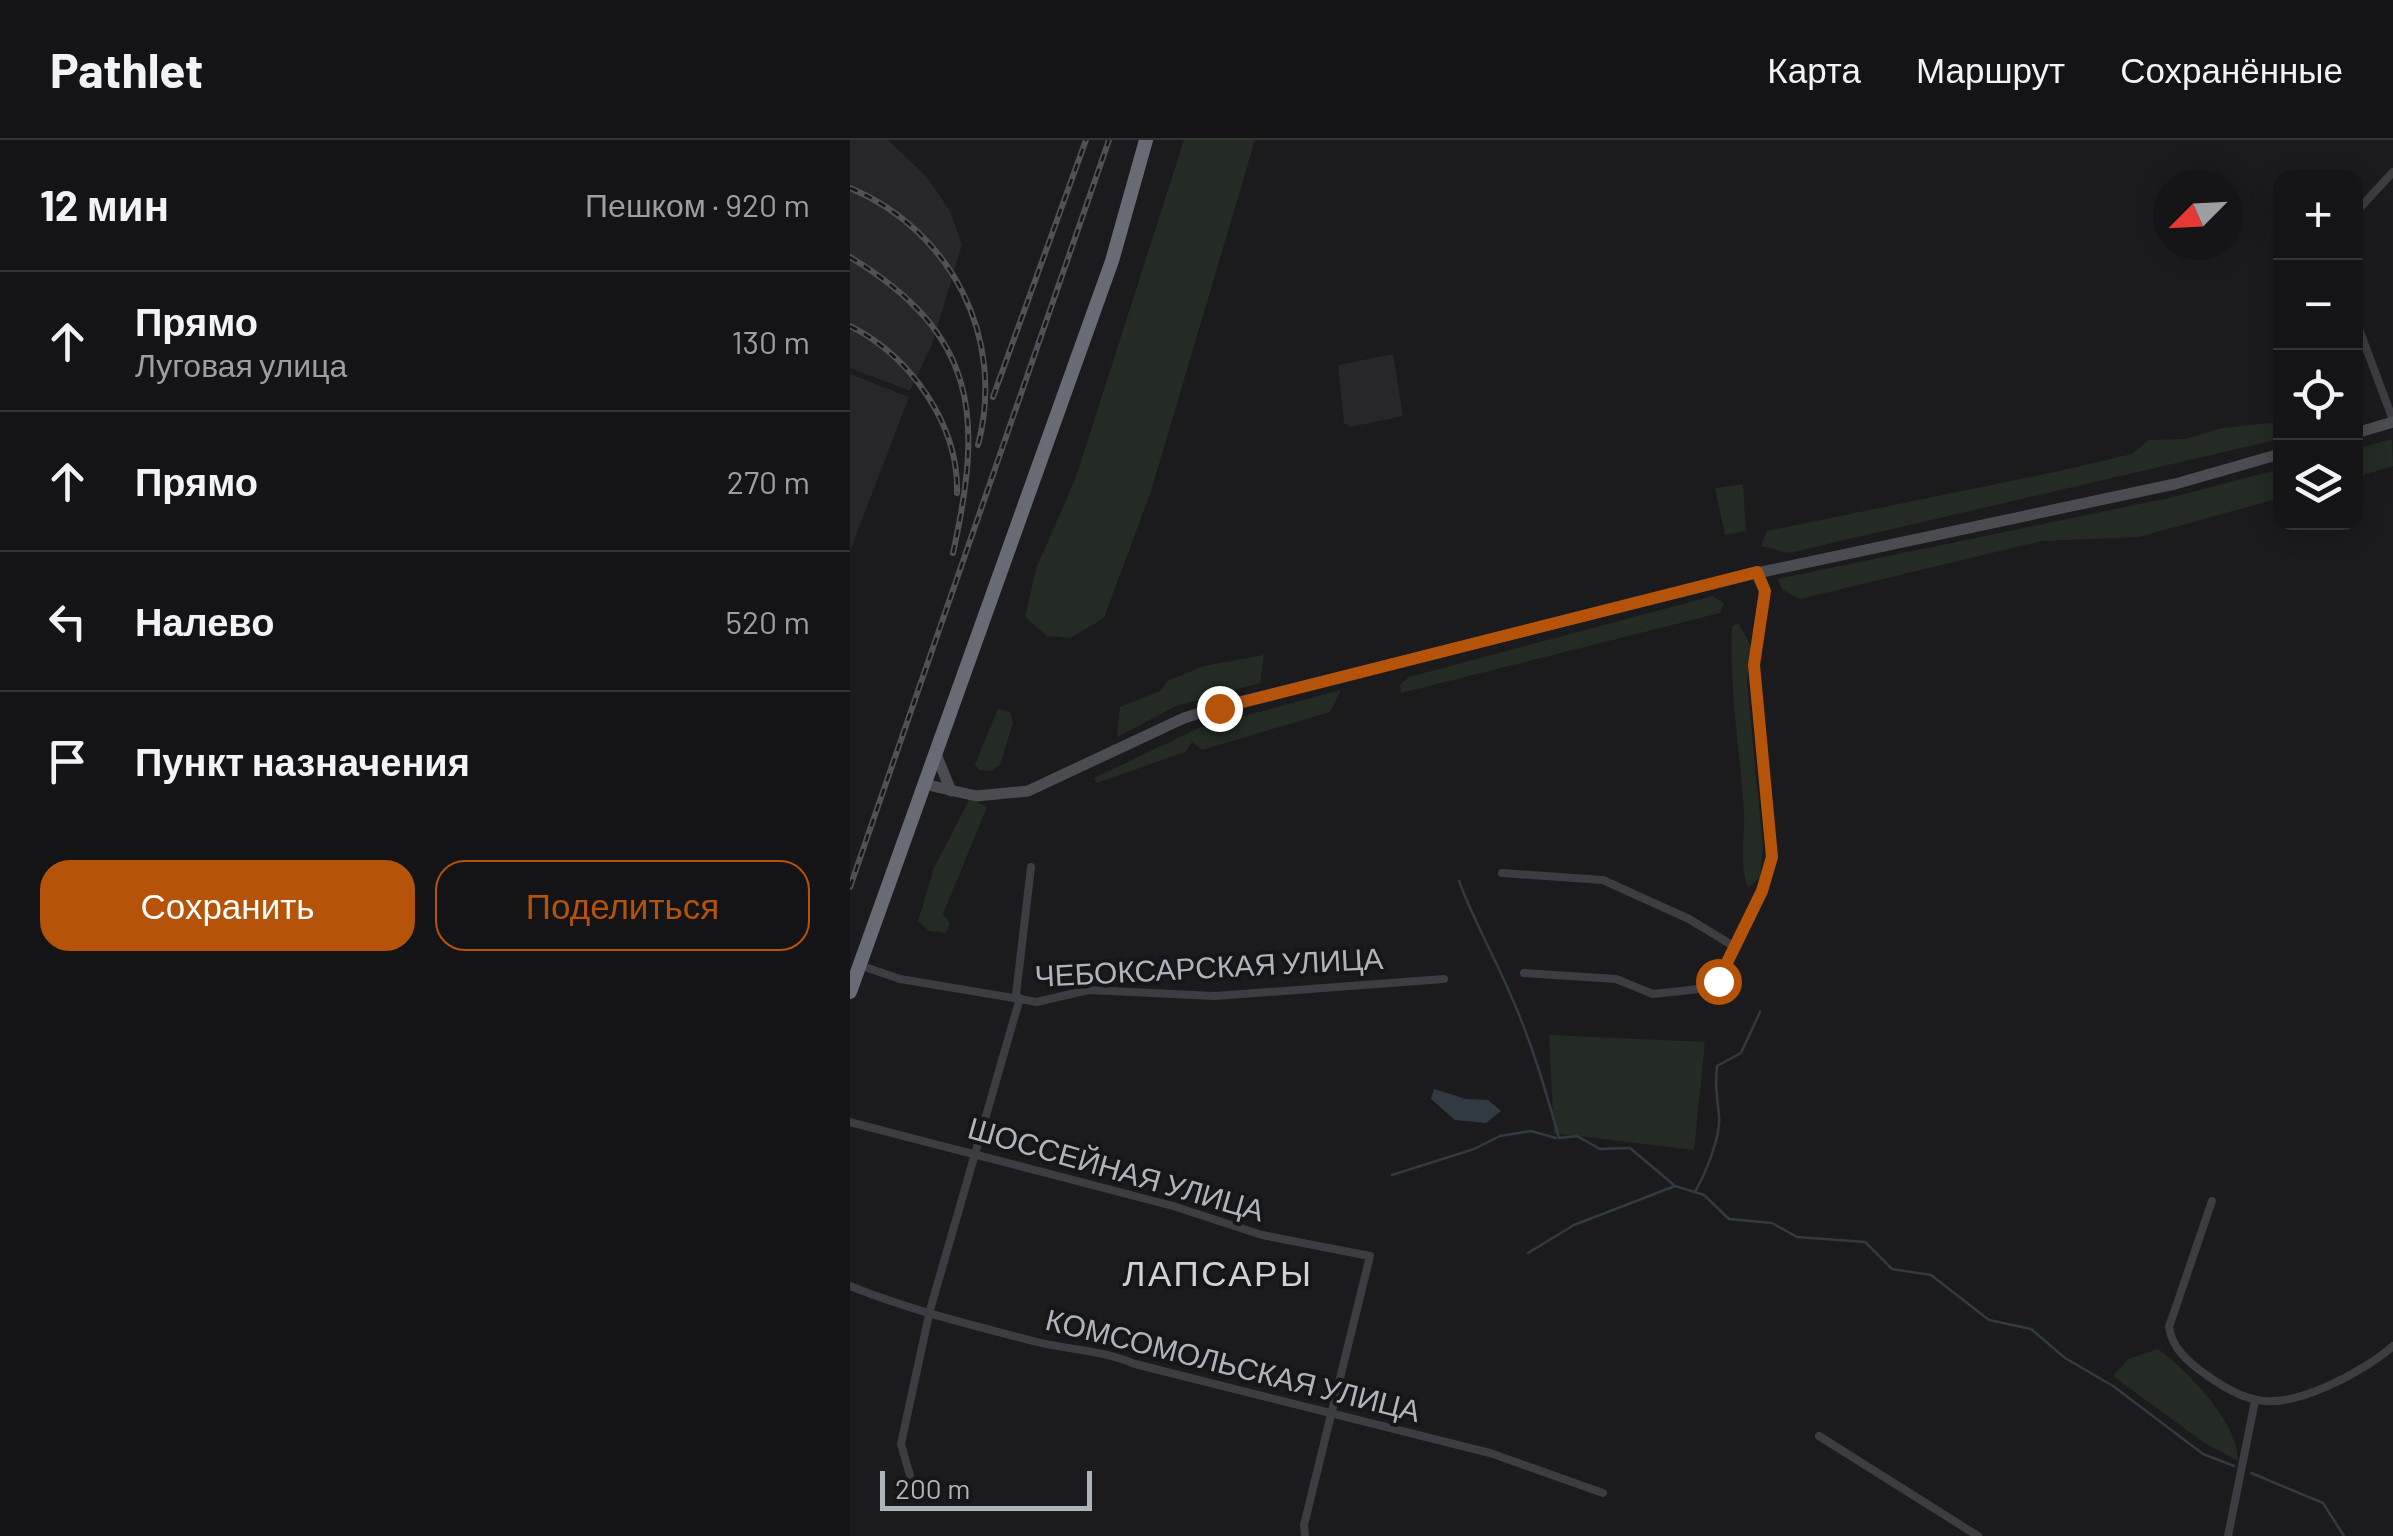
<!DOCTYPE html>
<html lang="ru">
<meta charset="utf-8">
<style>
:root{--surface:#141416;--page:#212123;--text:#f1f3f6;--muted:#9d9ea1;--line:#333335;--accent:#b45309}
body{margin:0;font-family:Barlow,sans-serif;background:var(--page);color:var(--text)}
.controls{position:absolute;right:30px;top:30px;display:grid;overflow:hidden;border-radius:20px;box-shadow:0 5px 25px #0003}
.controls button{width:90px;height:90px;display:grid;place-items:center;padding:0;border:0;border-bottom:2px solid var(--line);background:var(--surface);color:var(--text);font:50px sans-serif}
.compass{position:absolute;left:1303px;top:30px;width:90px;height:90px;border-radius:50%;background:var(--surface);box-shadow:0 5px 25px #0003;rotate:246deg}
.scale{position:absolute;left:30px;bottom:25px;width:212px;box-sizing:border-box;padding-left:10px;border:5px solid #aeb3bc;border-top:0;font-size:28px;line-height:35px;white-space:nowrap;color:#aeb3bc;-webkit-text-stroke:8px #161618;paint-order:stroke}
.stop{position:absolute;width:30px;height:30px;margin:-22px;border:8px solid #b45309;border-radius:50%;background:#fff}
.stop.end{background:#b45309;border-color:#fff;box-shadow:0 2px 10px #0008}
.list{margin:0;padding:0;list-style:none}
h2{display:flex;justify-content:space-between;align-items:center;height:130px;margin:0;padding:0 40px;font-size:42px}
h2 small{font-size:32px;font-weight:400;color:var(--muted)}
.list li{display:grid;grid-template-columns:65px 1fr auto;gap:30px;align-items:center;box-sizing:border-box;height:140px;padding:0 40px;border-top:2px solid var(--line)}
.list b{display:block;font-size:38px;white-space:nowrap}
.list p{margin:0;font-size:32px;white-space:nowrap;color:var(--muted)}
.list em{font-size:32px;font-style:normal;color:var(--muted)}
.actions{display:flex;gap:20px;padding:30px 40px}
.actions a{flex:1;padding:22px 0;border:2px solid var(--accent);border-radius:30px;text-align:center;font-size:35px;color:var(--accent)}
.actions .main{background:var(--accent);color:#fff}
.icon{flex:none;width:55px;height:55px;fill:none;stroke:currentColor;stroke-width:2;stroke-linecap:round;stroke-linejoin:round}
.map{position:relative;flex:none;width:1543px;height:1396px;overflow:hidden}
header{display:flex;align-items:center;gap:60px;box-sizing:border-box;height:140px;padding:0 50px;background:var(--surface);border-bottom:2px solid var(--line)}
header strong{font-size:48px}
nav{display:flex;gap:55px;margin-inline-start:auto;font-size:35px}
main{display:flex}
aside{flex:1;background:var(--surface)}
.map>svg:first-child{display:block}
.built{fill:#27272a}
.green{fill:#232b24}
.water{fill:#313a41}
.lines{fill:none;stroke-linecap:round;stroke-linejoin:round}
.stream{stroke:#313a41;stroke-width:2.5}
.street{stroke:#3c3d42;stroke-width:8}
.secondary{stroke:#4a4c52;stroke-width:11}
.highway{stroke:#686b73;stroke-width:14}
.rail-casing{stroke:#4f5157;stroke-width:6}
.rail{stroke:#161618;stroke-width:2.5;stroke-dasharray:8;stroke-linecap:butt}
.route{stroke:#b45309;stroke-width:12}
.labels{text-anchor:middle;stroke-width:8;stroke-linejoin:round;paint-order:stroke}
.street-label{font-size:30px;fill:#aeb3bc;stroke:#161618}
.quarter-label{font-size:35px;letter-spacing:2.5px;fill:#cfd2d8;stroke:#161618}
</style>
<header>
<strong>Pathlet</strong>
<nav><a>Карта</a><a>Маршрут</a><a>Сохранённые</a></nav>
</header>
<main>
<aside>
<h2>12 мин<small>Пешком · 920 m</small></h2>
<ul class="list">
<li><svg class="icon" aria-label="ahead" viewBox="0 0 24 24"><path d="M12 20V5M6 11l6-6 6 6"/></svg><div><b>Прямо</b><p>Луговая улица</p></div><em>130 m</em></li>
<li><svg class="icon" aria-label="ahead" viewBox="0 0 24 24"><path d="M12 20V5M6 11l6-6 6 6"/></svg><div><b>Прямо</b></div><em>270 m</em></li>
<li><svg class="icon" aria-label="left" viewBox="0 0 24 24"><path d="M17 20v-9H6M10 6l-5 5 5 5"/></svg><div><b>Налево</b></div><em>520 m</em></li>
<li><svg class="icon" aria-label="arrive" viewBox="0 0 24 24"><path d="M6 21V4h12l-3 4 3 4H6"/></svg><div><b>Пункт назначения</b></div></li>
</ul>
<div class="actions"><a class="main">Сохранить</a><a>Поделиться</a></div>
</aside>
<div class="map">
<svg width="1543" height="1396" viewBox="0 0 1543 1396">
<rect width="100%" height="100%" fill="#1b1b1d"/>
<path class="built" d="M0,0H38L76,36L100,71L112,105L82,204L60,251L0,228Z
M543,214L553,276L500,287L494,283L488,225Z
M0,234L59,257L0,411Z"/>
<path class="green" d="M334,0H405L301,351L254,478L220,498L197,496L175,477L186,429L226,337Z
M1430,282V299L939,413L911,406L917,391L1209,331L1282,314L1299,300L1335,299L1373,288Z
M1542,299L1543,326L1506,337V309Z
M1430,329V358L1289,397L1191,401L950,459L933,450L927,439L1319,358Z
M893,344L896,391L875,395L865,348Z
M863,456L874,463L870,473L551,553L550,545L559,537Z
M888,483L901,506L897,542L913,708L910,737L898,748C889,722 895,699 894,672C890,610 879,549 882,486Z
M414,515L410,543L326,566L267,597L270,567L310,551L319,540L354,526Z
M491,550L480,572L352,610L342,602L335,612L247,643L244,638L349,588Z
M148,569L160,572L163,583L150,625L140,631L129,630L125,624Z
M120,658L137,667L93,774L100,783L96,793L79,791L68,781L84,728Z
M699,895L855,902L844,1010L704,993Z
M1308,1209C1337,1230 1389,1283 1388,1321L1353,1302L1263,1236L1278,1219Z"/>
<path class="water" d="M584,949L616,959L638,960L651,971L636,983L605,980L581,959Z"/>
<g class="lines">
<path class="stream" d="M609,741C623,779 642,812 658,849C680,897 695,948 709,998L727,996L750,1009L780,1008L825,1046L854,1055L879,1079L922,1083L947,1097L1015,1102L1042,1129L1081,1135L1139,1180L1181,1189L1215,1218L1263,1246L1353,1314L1384,1326
M542,1035L624,1009L650,996L681,991L706,998
M845,1052C856,1032 871,997 869,975C867,957 865,945 867,926L891,913L910,872
M678,1113L724,1085L825,1046
M1401,1333L1473,1363L1494,1396"/>
<path class="street" d="M1506,72L1543,32
M1506,181L1543,280
M652,733L753,740L839,779L885,807
M9,825L50,839L187,862L238,850L365,856L594,839
M674,833L766,839L803,854L858,848L868,841L912,751L922,717L904,525L915,451L907,433
M166,855L181,727
M0,982L323,1066L412,1095L520,1116L454,1385L455,1396
M1362,1061L1319,1187C1322,1208 1338,1222 1355,1234C1369,1244 1386,1255 1403,1259C1442,1271 1515,1231 1543,1206
M0,1146C59,1170 125,1186 187,1202C220,1210 252,1210 285,1224L640,1313L753,1353
M969,1296L1128,1396
M61,1339L51,1304L80,1170L170,858
M1378,1396L1405,1261"/>
<path class="secondary" d="M1506,293L1543,282
M86,614L101,651
M74,644L126,656L178,651L334,578L369,567L907,433L1325,344L1430,314"/>
<path class="highway" d="M0,852L262,121L296,0"/>
<g class="rail-casing">
<path id="rail" d="M0,48C102,91 156,198 128,305
M0,117C129,195 133,277 103,413
M0,186C60,216 109,284 107,353
M143,257L236,0
M0,747L259,0"/>
</g>
<use href="#rail" class="rail"/>
</g>
<g class="lines">
<path class="route" d="M369,568L907,432L915,451L904,525L922,717L912,751L868,841"/>
</g>
<g class="labels">
<g class="street-label">
<text transform="translate(359 828) rotate(-3)" y="10">ЧЕБОКСАРСКАЯ УЛИЦА</text>
<text transform="translate(266 1030) rotate(16)" y="10">ШОССЕЙНАЯ УЛИЦА</text>
<text transform="translate(383 1226) rotate(14)" y="10">КОМСОМОЛЬСКАЯ УЛИЦА</text>
</g>
<g class="quarter-label">
<text x="368" y="1146">ЛАПСАРЫ</text>
</g>
</g>
</svg>
<div class="controls">
<button>+</button>
<button>−</button>
<button><svg class="icon" aria-label="locate" viewBox="0 0 24 24"><circle cx="12" cy="12" r="6"/><path d="M12 2v4M12 18v4M2 12h4M18 12h4"/></svg></button>
<button><svg class="icon" aria-label="layers" viewBox="0 0 24 24"><path d="M12 4l9 5-9 5-9-5zM3 14l9 5 9-5"/></svg></button>
</div>
<svg class="compass" viewBox="-18 -18 36 36"><path d="M0-13l5 13h-10z" fill="#e53935"/><path d="M0 13l5-13h-10z" fill="#9d9ea1"/></svg>
<div class="scale">200 m</div>
<div class="stop" style="left:868px;top:841px"></div>
<div class="stop end" style="left:369px;top:568px"></div>
</div>
</main>
